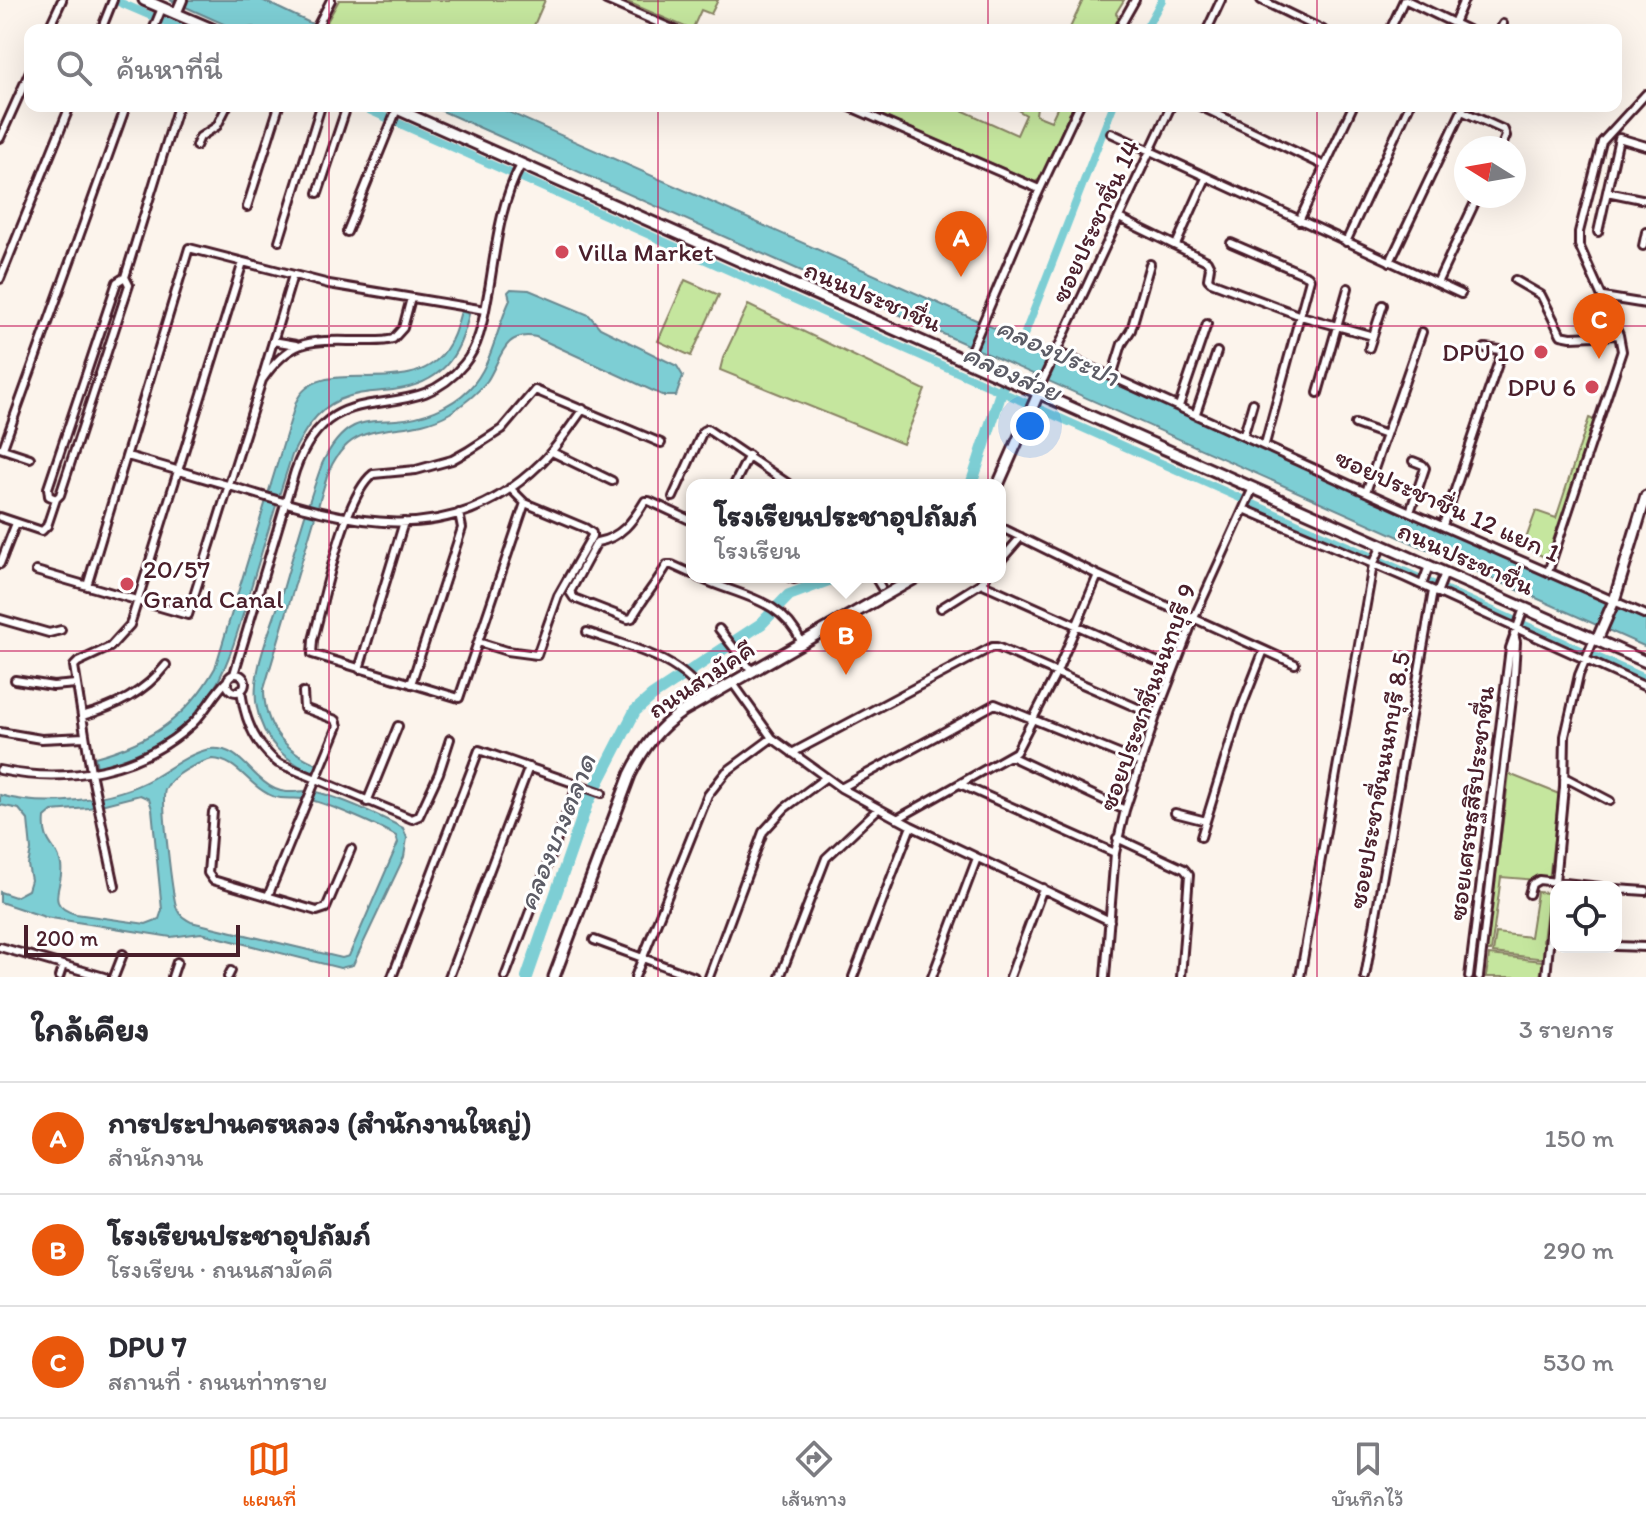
<!DOCTYPE html>
<html lang="th">
<meta charset="utf-8">
<style>
:root{--surface:#fff;--page:#f7f7f7;--text:#2b2b33;--muted:#7c7c81;--line:#e1e1e2;--accent:#ea580c}
body{margin:0;font-family:Itim,"Playpen Sans Thai",sans-serif;background:var(--page);color:var(--text)}
.controls{position:absolute;right:24px;bottom:24px;display:grid;overflow:hidden;border-radius:16px;box-shadow:0 8px 32px #0002}
.controls button{width:72px;height:72px;display:grid;place-items:center;padding:0;border:0;border-bottom:2px solid var(--line);background:var(--surface);color:var(--text);font:40px sans-serif}
.compass{position:absolute;left:1454px;top:136px;width:72px;height:72px;border-radius:50%;background:var(--surface);box-shadow:0 8px 32px #0002;rotate:281deg}
.scale{position:absolute;left:24px;bottom:20px;width:216px;box-sizing:border-box;padding-left:8px;border:4px solid #4a1f2b;border-top:0;font-size:22px;line-height:28px;white-space:nowrap;color:#4a1f2b;-webkit-text-stroke:6px #fff;paint-order:stroke}
.you{position:absolute;left:1030px;top:426px;width:28px;height:28px;margin:-20px;border:6px solid #fff;border-radius:50%;background:#1a73e8;box-shadow:0 0 0 12px #1a73e833}
.badge{display:grid;place-items:center;width:52px;height:52px;border-radius:50%;background:var(--accent);color:#fff;font-size:26px;font-weight:700}
.pin{position:absolute;translate:-50% -66px;filter:drop-shadow(0 2px 4px #0008)}
.pin::after{content:'';position:absolute;top:42px;width:28px;height:24px;background:inherit;clip-path:polygon(0 0,100% 0,50% 100%)}
.popup{position:absolute;left:686px;top:479px;width:320px;height:104px;box-sizing:border-box;display:grid;place-content:center;border-radius:16px;background:var(--surface);filter:drop-shadow(0 2px 6px #0005);font-size:26px;white-space:nowrap;color:var(--muted)}
.popup b{font-size:30px;color:var(--text)}
.popup::after{content:'';position:absolute;left:50%;top:100%;margin-left:-16px;border:16px solid transparent;border-top-color:var(--surface)}
.list{margin:0;padding:0;list-style:none}
h2{display:flex;justify-content:space-between;align-items:center;height:104px;margin:0;padding:0 32px;font-size:34px}
h2 small{font-size:26px;font-weight:400;color:var(--muted)}
.list li{display:grid;grid-template-columns:52px 1fr auto;gap:24px;align-items:center;box-sizing:border-box;height:112px;padding:0 32px;border-top:2px solid var(--line)}
.list b{display:block;font-size:30px;white-space:nowrap}
.list p{margin:0;font-size:26px;white-space:nowrap;color:var(--muted)}
.list em{font-size:26px;font-style:normal;color:var(--muted)}
.icon{flex:none;width:44px;height:44px;fill:none;stroke:currentColor;stroke-width:2;stroke-linecap:round;stroke-linejoin:round}
.map{position:relative;flex:none;width:1646px;height:977px;overflow:hidden}
.search{position:absolute;background:var(--surface);box-shadow:0 8px 32px #0002;left:24px;right:24px;top:24px;height:88px;display:flex;align-items:center;gap:20px;box-sizing:border-box;padding:0 28px;border-radius:16px;color:var(--muted);font-size:30px}
.sheet{height:440px;background:var(--surface)}
nav{display:flex;justify-content:space-around;align-items:center;box-sizing:border-box;height:112px;border-top:2px solid var(--line);background:var(--surface);font-size:22px;color:var(--muted)}
nav a{display:grid;justify-items:center;gap:4px}
nav .on{color:var(--accent)}
.map>svg:first-child{display:block}
.green{fill:#c5e69e;stroke:#888264;stroke-width:2}
.water{fill:#7dced4;stroke:#698890;stroke-width:2;fill-rule:evenodd}
.lines{fill:none;stroke-linecap:round;stroke-linejoin:round}
.canal{stroke:#7dced4;stroke-width:8}
.river{stroke:#7dced4;stroke-width:12}
.minor-casing{stroke:#4a1f2b;stroke-width:12}
.tertiary-casing{stroke:#4a1f2b;stroke-width:14}
.secondary-casing{stroke:#4a1f2b;stroke-width:15}
.minor{stroke:#fff;stroke-width:6}
.tertiary{stroke:#fff;stroke-width:8}
.secondary{stroke:#fff;stroke-width:9}
.grid{fill:none;stroke:#c2185b;stroke-width:2;stroke-opacity:0.55}
.poi-dot{fill:#d1495b;stroke:#fff;stroke-width:3}
.labels{text-anchor:middle;stroke-width:6;stroke-linejoin:round;paint-order:stroke}
.street-label{font-size:26px;fill:#4a1f2b;stroke:#fff}
.poi-label{font-size:26px;fill:#4a1f2b;stroke:#fff;text-anchor:start}
.water-label{font-size:28px;font-style:italic;fill:#5c5c66;stroke:#fff}
</style>
<div class="map">
<svg width="1646" height="977" viewBox="0 0 1646 977">
<rect width="100%" height="100%" fill="#fcf4ec"/>
<filter id="ink" filterUnits="userSpaceOnUse"><feTurbulence type="fractalNoise" baseFrequency=".0125" numOctaves="2"/><feDisplacementMap in="SourceGraphic" scale="16" xChannelSelector="R" yChannelSelector="G"/><feConvolveMatrix kernelMatrix="1 2 1 2 8 2 1 2 1" color-interpolation-filters="sRGB"/></filter>
<g filter="url(#ink)">
<path class="green" d="M339,0H545L532,30L323,29Z
M623,0H718L711,14L701,10L692,30Z
M1083,0H1124L1116,13L1119,19L1113,30H1069Z
M859,106H953L1017,135L1026,115L1019,111L1022,106H1037L1036,115L1051,121L1058,106H1073L1041,178L1035,182Z
M685,280L719,295L691,356L658,341Z
M748,305L925,390L903,444L720,370L723,358Z
M1589,418L1597,421L1551,560L1523,547L1536,511L1556,518Z
M1509,774L1559,794L1549,881L1501,877L1491,951H1486Z
M1537,892L1549,893L1543,941L1549,944L1546,959L1493,953L1496,933L1530,937Z
M1489,955L1543,961L1540,977H1486Z"/>
<path class="water" d="M170,0H262L325,30H260L253,27L237,30Z
M431,106H495L1646,618V647Z
M511,289L529,290L589,315L600,328L677,366L683,376L676,396H664L536,337C503,330 501,360 487,381C477,394 464,404 450,413C400,442 352,410 327,476L264,689C264,728 285,751 319,765L315,774C286,761 263,742 257,708C250,674 270,632 280,600C293,554 306,508 322,464C329,449 338,434 354,426C366,420 382,421 396,420C422,418 450,408 469,389C492,366 496,329 510,300L508,292Z
M461,311L469,314C460,357 441,384 393,390C374,392 357,392 339,400C315,411 303,433 292,455C278,498 265,541 252,584C222,687 209,736 97,767L95,757C150,742 187,718 215,668L296,402C318,351 408,403 445,351C454,339 457,325 461,311Z
M209,749C241,745 250,778 275,789C290,796 302,788 317,792C346,800 376,814 403,828L407,838L404,857L353,965L340,968L201,933L171,937L45,917L0,902V892L15,897L28,890L31,880L28,865L31,850L28,820L19,809L0,805V795C44,808 113,801 153,778C171,768 188,754 209,749ZM212,759C238,760 246,783 268,794C282,802 296,796 310,800C329,804 379,826 396,836L398,843L349,956L342,958L191,922C184,918 180,916 177,909C172,896 161,800 165,790C171,775 197,763 212,759ZM140,795L149,799L152,809L162,910L159,919L146,924L76,914C42,905 65,885 61,865C58,845 42,846 45,817L52,811L89,808Z"/>
<g class="lines">
<path class="canal" d="M114,0L184,30
M1145,30L1162,0
M360,106L1646,679
M1025,333L1113,106"/>
<path class="river" d="M971,485L1003,386
M527,977L587,804L635,711L652,696L761,624L789,595L837,577"/>
<g class="minor-casing">
<path id="minor" d="M606,0L675,30
M1261,0L1323,30
M1406,0L1468,30
M1454,23L1464,0
M318,25L331,0
M48,30L62,0
M101,30L113,0
M153,30L162,8
M1118,30L1135,0
M1207,30L1221,0
M1390,30L1404,0
M1500,30L1503,24
M848,106L1039,189
M1200,106L1325,166
M1462,111L1504,130L1506,136L1501,148
M1111,133L1461,294
M0,138L30,71
M1619,138L1646,146
M196,146L200,137L217,126L227,106
M1607,192L1646,200
M318,193L347,106
M247,207L279,106
M1119,218L1207,261L1210,267L1208,279L1211,282L1301,316L1373,336
M1299,221L1353,106
M347,232L397,109
M1598,232L1619,138
M279,241L321,106
M1346,242L1409,106
M1231,243L1308,276L1310,279L1265,444
M1176,245L1206,178
M1643,246L1646,232
M1390,262L1464,106
M125,277L129,285L60,495L56,499L49,496L48,488L117,282Z
M125,277L178,106
M0,279L70,106
M1515,280L1541,295L1561,335L1571,337L1619,335
M1437,283L1478,196
M1603,297L1646,304
M273,341L296,345
M1369,348L1383,305
M1055,351L1410,512L1646,615
M967,360L1034,202L1079,106
M263,375L293,275
M1112,376L1122,344L1131,330L1150,264
M1043,380L1171,106
M1318,393L1348,288
M1179,406L1207,324
M1196,413L1217,352
M1355,424L1386,435
M1244,434L1253,403
M0,448L30,458
M3,448L126,106
M552,452L612,481
M127,456C160,465 193,475 227,485C338,519 445,558 542,462C558,446 570,427 583,409
M734,485L749,455
M1366,492L1422,332
M673,497L703,431L707,429L790,485
M525,503L459,698L312,654L313,640C324,601 343,498 373,474L416,470L452,460L468,451L502,429L535,390L661,443
M1244,509L1406,578L1646,687
M1410,512L1425,468L1423,465L1413,461
M0,517L42,531L47,526L56,499
M692,521L649,501H645C633,521 621,538 597,542L570,592L574,598L628,619L632,618C643,598 656,584 667,565H672L692,574
M1443,525L1501,355L1500,350L1485,348
M1000,527L1098,575L1295,664
M1000,561L1021,537
M0,564L16,523
M36,571L188,615L262,380C292,336 312,341 362,341C372,341 383,342 393,339L403,328L411,298
M1548,572L1622,351L1619,335L1579,245V232L1602,142L1646,94
M698,577C740,597 781,597 802,643
M789,577L794,579L803,577
M875,577L881,587
M981,583L1174,669
M1422,585L1429,566
M87,586L189,248L329,284L485,310
M1437,593L1445,573
M941,608L981,583L986,577
M0,619L49,633L61,630
M719,629L752,671
M587,632C628,647 681,657 705,698
M478,642L507,651L537,655L558,596L592,536V533L585,528L525,503L510,488
M359,669L404,522
M234,674L295,471C333,365 408,433 464,364C481,344 484,314 489,289C496,247 500,203 521,165
M227 683a9 9 0 1 1 18 0a9 9 0 1 1-18 0Z
M15,680L53,686L76,684
M732,682L772,738L841,788L911,826L1110,921
M411,684L462,528L459,513
M241,689C244,719 254,744 278,763L412,819L419,816L439,773L450,739
M82,716C115,707 144,693 166,665
M0,732L41,739L85,737
M792,753L992,647H997L1156,716
M1010,756L1125,810
M0,770C67,784 140,772 192,724C206,711 214,693 227,681
M1564,777L1610,801
M960,784L1115,853
M841,788L995,704L1141,763
M367,802L398,726
M213,812L208,873L213,880L317,911L326,908L351,849
M1175,813L1206,821
M897,819L1016,752L1056,674L1098,575
M1201,837L1239,714L1264,650
M1117,838L1184,869L1189,875L1181,977
M115,886L91,772L74,666L78,662L110,647L130,625L243,262
M1616,889L1646,891
M1529,894L1532,884L1539,880L1600,887
M268,896L338,726L336,720L304,708L303,692
M594,940L694,977
M1616,946L1646,947
M0,947L104,977
M59,977L63,965
M114,977L123,954
M172,977L177,962
M228,977L231,971
M392,977L479,750L602,793
M449,977L529,767
M505,977L578,784
M635,977L708,795L726,772L772,738
M709,977L763,832L785,808L825,778
M780,977L826,858L878,809
M853,977L911,826
M932,977L977,858
M1010,977L1043,888
M1105,977L1115,853L1125,810L1156,716L1194,618L1253,488
M1300,977L1373,565L1382,545
M1365,977L1433,591
M1469,977L1510,648L1524,608
M1479,977L1513,690L1516,642L1514,634
M1546,977L1564,787L1565,736L1579,675L1594,639"/>
</g>
<g class="tertiary-casing">
<path id="tertiary" d="M176,14L182,0"/>
</g>
<g class="secondary-casing">
<path id="secondary" d="M144,0L214,30
M390,106L1646,662
M998,485L1039,392
M1597,640L1614,601L1646,496
M554,977L630,775C643,748 658,728 683,711L917,577"/>
</g>
<use href="#minor" class="minor"/>
<use href="#tertiary" class="tertiary"/>
<use href="#secondary" class="secondary"/>
</g>
</g>
<path class="grid" d="M329,0V30M658,0V30M988,0V30M1317,0V30M329,106V977M658,106V977M988,106V977M1317,106V977M0,326H1646M0,651H1646"/>
<g class="poi-dot">
<circle cx="562" cy="252" r="8"/>
<circle cx="1541" cy="352" r="8"/>
<circle cx="1592" cy="387" r="8"/>
<circle cx="127" cy="584" r="8"/>
</g>
<g class="labels">
<g class="street-label">
<text transform="translate(1095 221) rotate(-65)" y="9">ซอยประชาชื่น 14</text>
<text transform="translate(873 296) rotate(23)" y="9">ถนนประชาชื่น</text>
<text transform="translate(1448 505) rotate(24)" y="9">ซอยประชาชื่น 12 แยก 1</text>
<text transform="translate(1466 558) rotate(24)" y="9">ถนนประชาชื่น</text>
<text transform="translate(701 679) rotate(-33)" y="9">ถนนสามัคคี</text>
<text transform="translate(1147 697) rotate(-70)" y="9">ซอยประชาชื่นนนทบุรี 9</text>
<text transform="translate(1379 780) rotate(-80)" y="9">ซอยประชาชื่นนนทบุรี 8.5</text>
<text transform="translate(1471 803) rotate(-83)" y="9">ซอยเศรษฐสิริประชาชื่น</text>
</g>
<g class="poi-label">
<text x="578" y="261">Villa Market</text>
<text x="1525" y="361" text-anchor="end">DPU 10</text>
<text x="1576" y="396" text-anchor="end">DPU 6</text>
<text x="143" y="578">20/57<tspan x="143" dy="30">Grand Canal</tspan></text>
</g>
<g class="water-label">
<text transform="translate(1058 351) rotate(24)" y="10">คลองประปา</text>
<text transform="translate(1012 372) rotate(24)" y="10">คลองส่วย</text>
<text transform="translate(556 832) rotate(-68)" y="10">คลองบางตลาด</text>
</g>
</g>
</svg>
<div class="controls">
<button><svg class="icon" aria-label="locate" viewBox="0 0 24 24"><circle cx="12" cy="12" r="6"/><path d="M12 2v4M12 18v4M2 12h4M18 12h4"/></svg></button>
</div>
<svg class="compass" viewBox="-18 -18 36 36"><path d="M0-13l5 13h-10z" fill="#e53935"/><path d="M0 13l5-13h-10z" fill="#7c7c81"/></svg>
<div class="scale">200 m</div>
<div class="you"></div>
<div class="pin badge" style="left:961px;top:277px">A</div>
<div class="pin badge" style="left:846px;top:675px">B</div>
<div class="popup"><b>โรงเรียนประชาอุปถัมภ์</b>โรงเรียน</div>
<div class="pin badge" style="left:1599px;top:359px">C</div>
<div class="search"><svg class="icon" aria-label="search" viewBox="0 0 24 24"><circle cx="10" cy="10" r="6"/><path d="M15 15l6 6"/></svg>ค้นหาที่นี่</div>
</div>
<section class="sheet">
<h2>ใกล้เคียง<small>3 รายการ</small></h2>
<ul class="list">
<li><span class="badge">A</span><div><b>การประปานครหลวง (สำนักงานใหญ่)</b><p>สำนักงาน</p></div><em>150 m</em></li>
<li><span class="badge">B</span><div><b>โรงเรียนประชาอุปถัมภ์</b><p>โรงเรียน · ถนนสามัคคี</p></div><em>290 m</em></li>
<li><span class="badge">C</span><div><b>DPU 7</b><p>สถานที่ · ถนนท่าทราย</p></div><em>530 m</em></li>
</ul>
</section>
<nav>
<a class="on"><svg class="icon" aria-label="map" viewBox="0 0 24 24"><path d="M3 6l6-2 6 2 6-2v14l-6 2-6-2-6 2zM9 4v14M15 6v14"/></svg>แผนที่</a>
<a><svg class="icon" aria-label="directions" viewBox="0 0 24 24"><path d="M12 3l9 9-9 9-9-9zM9 14v-3h6M13 9l2 2-2 2"/></svg>เส้นทาง</a>
<a><svg class="icon" aria-label="saved" viewBox="0 0 24 24"><path d="M7 4h10v16l-5-4-5 4z"/></svg>บันทึกไว้</a>
</nav>
